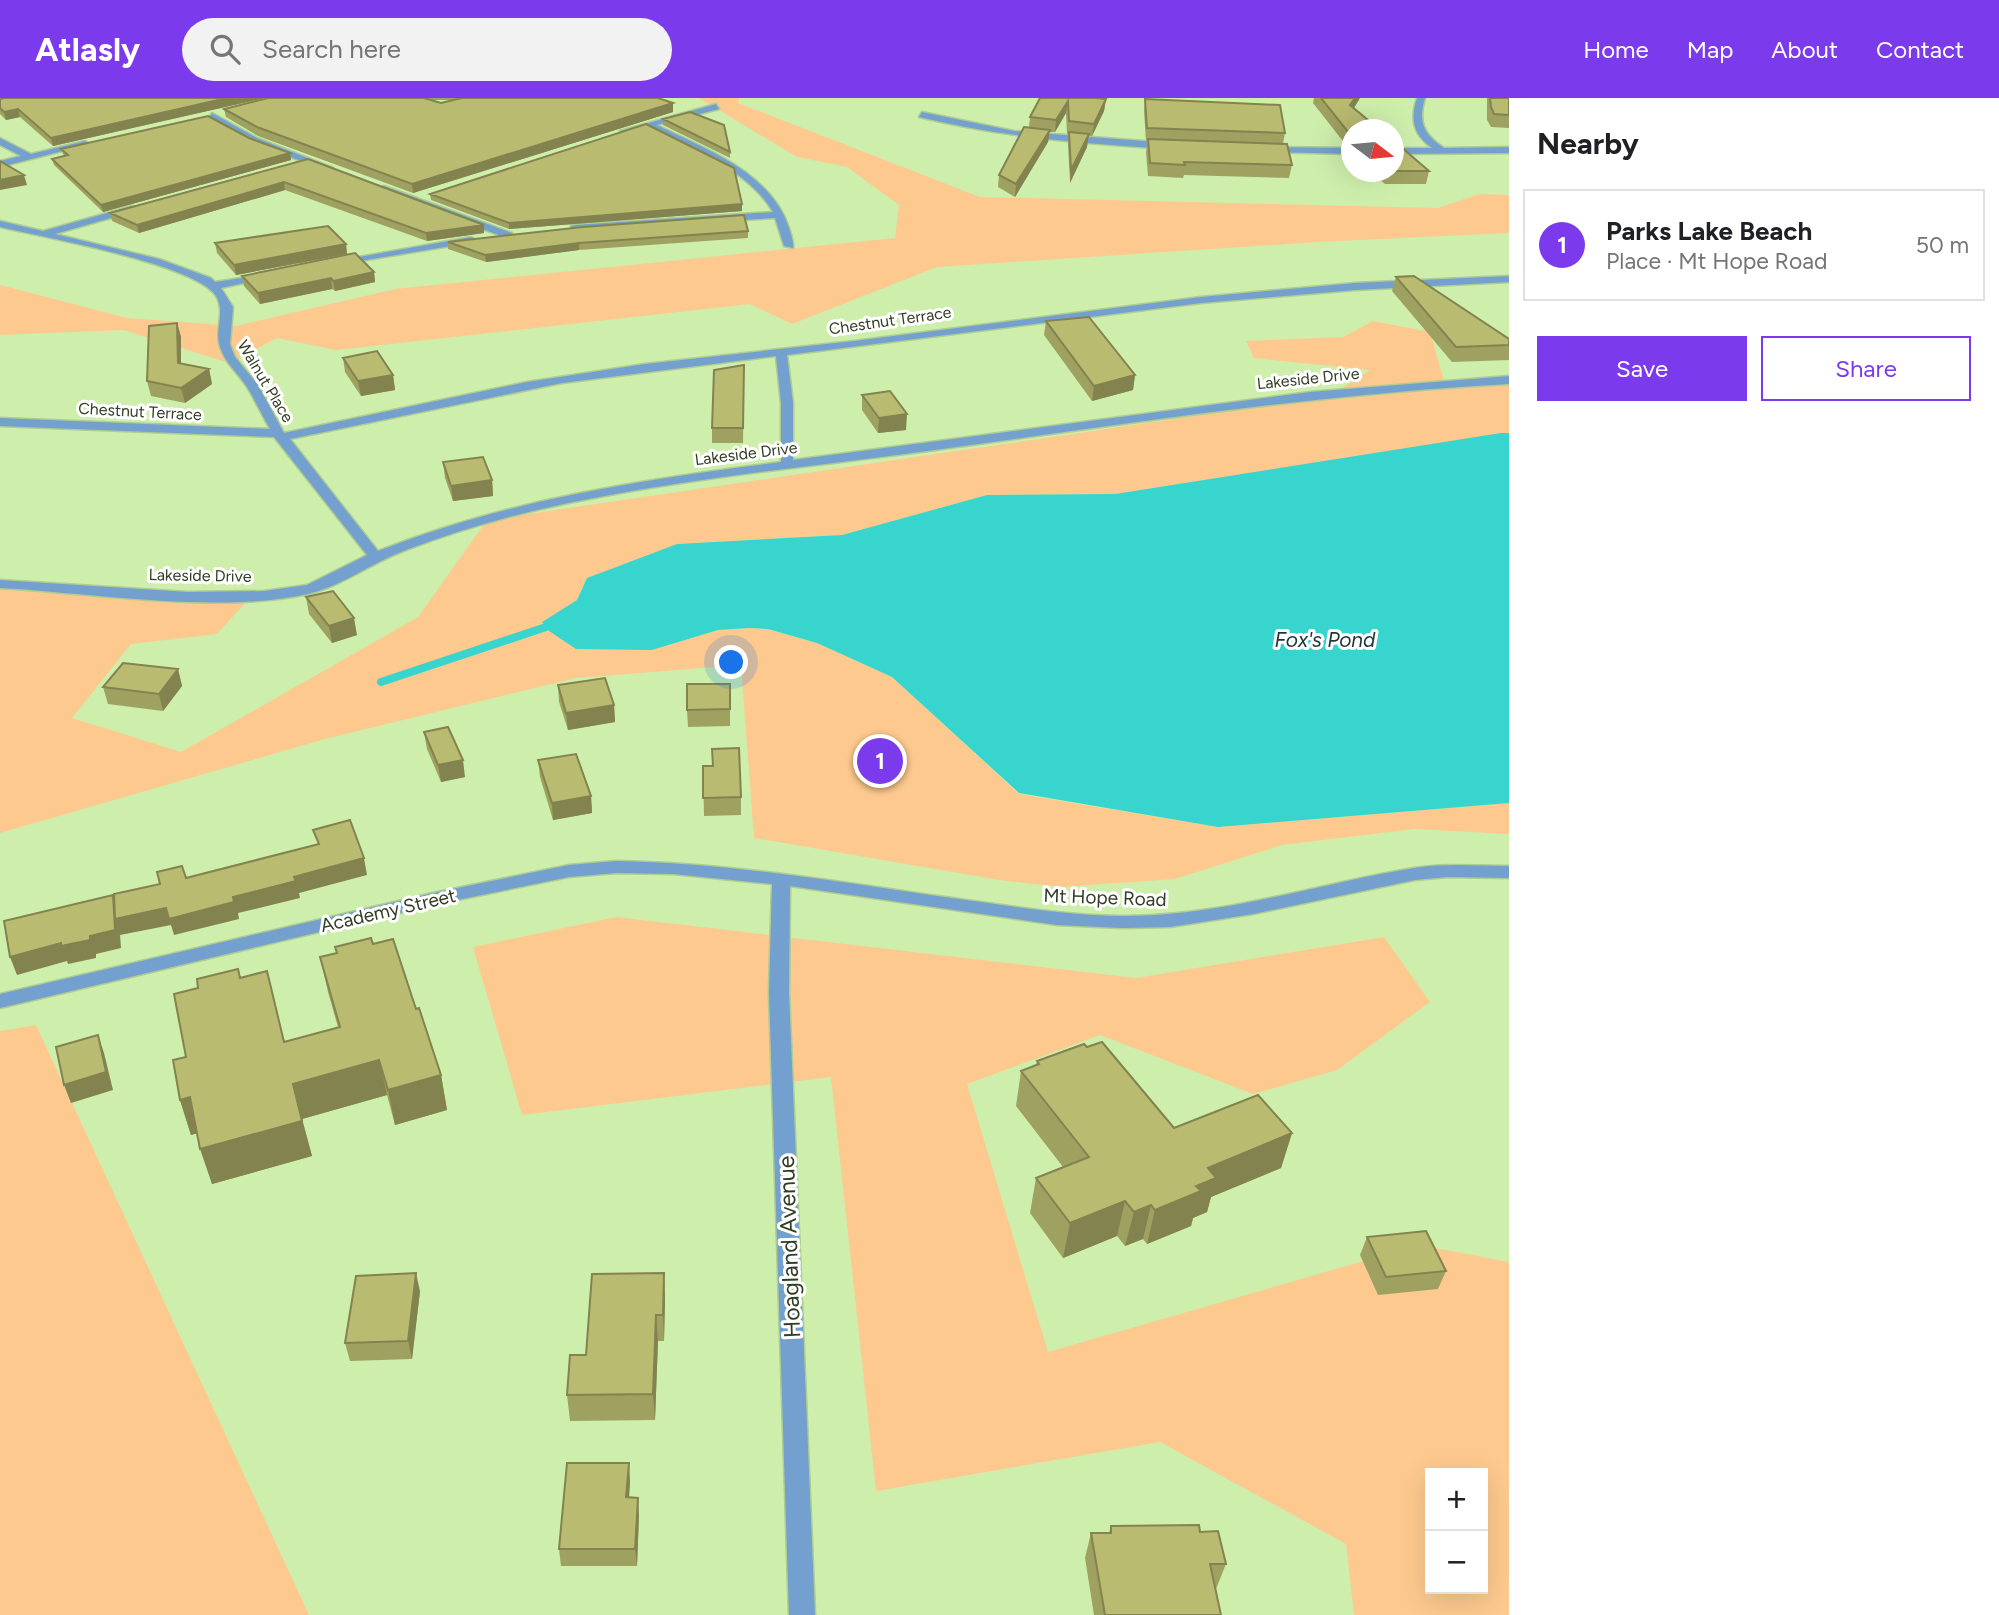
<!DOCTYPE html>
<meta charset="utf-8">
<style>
:root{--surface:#fff;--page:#f2f2f2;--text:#202124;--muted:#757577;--line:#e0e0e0;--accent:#7c3aed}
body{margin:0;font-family:Figtree,sans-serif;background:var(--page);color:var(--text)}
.controls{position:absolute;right:21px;bottom:21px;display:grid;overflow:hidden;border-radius:0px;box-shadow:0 7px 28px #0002}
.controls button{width:63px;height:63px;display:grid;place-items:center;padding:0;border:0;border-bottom:2px solid var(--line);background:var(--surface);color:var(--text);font:35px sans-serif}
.compass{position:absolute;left:1341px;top:21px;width:63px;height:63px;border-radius:50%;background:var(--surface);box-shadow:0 7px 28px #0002;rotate:106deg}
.you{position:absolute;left:732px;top:565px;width:24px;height:24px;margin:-18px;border:5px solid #fff;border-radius:50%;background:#1a73e8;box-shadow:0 0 0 10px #1a73e833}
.badge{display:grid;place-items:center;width:46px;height:46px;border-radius:50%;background:var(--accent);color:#fff;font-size:23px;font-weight:700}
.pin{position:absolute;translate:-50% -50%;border:4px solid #fff;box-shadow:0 2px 7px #0006}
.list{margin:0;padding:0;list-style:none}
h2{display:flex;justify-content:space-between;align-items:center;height:91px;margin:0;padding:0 28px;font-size:30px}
h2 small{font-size:23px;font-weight:400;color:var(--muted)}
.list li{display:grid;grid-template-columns:46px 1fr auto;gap:21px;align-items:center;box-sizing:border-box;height:112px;margin:0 14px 14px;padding:0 14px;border:2px solid var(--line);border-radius:0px}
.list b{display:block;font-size:26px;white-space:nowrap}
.list p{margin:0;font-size:23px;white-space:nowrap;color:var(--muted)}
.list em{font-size:23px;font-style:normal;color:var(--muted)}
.actions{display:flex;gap:14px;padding:21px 28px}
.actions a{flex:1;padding:16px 0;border:2px solid var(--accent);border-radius:0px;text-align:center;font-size:24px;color:var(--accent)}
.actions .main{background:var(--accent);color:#fff}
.icon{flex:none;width:38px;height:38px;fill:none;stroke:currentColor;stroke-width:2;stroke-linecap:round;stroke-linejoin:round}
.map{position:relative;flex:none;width:1509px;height:1517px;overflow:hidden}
header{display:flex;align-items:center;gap:42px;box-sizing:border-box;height:98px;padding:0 35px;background:var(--accent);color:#fff}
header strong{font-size:33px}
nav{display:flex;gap:38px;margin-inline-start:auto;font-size:24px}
.search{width:490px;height:63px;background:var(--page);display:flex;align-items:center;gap:18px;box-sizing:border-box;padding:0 24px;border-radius:38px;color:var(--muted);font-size:26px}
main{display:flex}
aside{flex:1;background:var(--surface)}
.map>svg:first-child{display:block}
.green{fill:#fdc98e;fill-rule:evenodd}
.water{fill:#37d5cd}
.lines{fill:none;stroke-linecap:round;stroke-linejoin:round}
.stream{stroke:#37d5cd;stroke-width:8}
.minor-casing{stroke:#afcc91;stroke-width:3}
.minor{fill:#73a0ce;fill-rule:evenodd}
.wall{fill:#9fa161;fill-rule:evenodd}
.shaded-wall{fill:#82834f}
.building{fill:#b9bb71;stroke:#82834f;stroke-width:2}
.labels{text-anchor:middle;stroke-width:6;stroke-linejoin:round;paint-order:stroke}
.far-street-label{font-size:16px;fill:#313e23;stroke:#fff}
.street-label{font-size:19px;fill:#313e23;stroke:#fff}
.water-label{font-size:21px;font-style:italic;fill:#1e3735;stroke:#fff}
.near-street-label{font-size:23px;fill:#313e23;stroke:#fff}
</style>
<header>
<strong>Atlasly</strong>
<div class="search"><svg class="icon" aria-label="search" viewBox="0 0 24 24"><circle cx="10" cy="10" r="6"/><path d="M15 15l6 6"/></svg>Search here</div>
<nav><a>Home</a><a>Map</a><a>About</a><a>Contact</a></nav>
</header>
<main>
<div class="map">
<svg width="1509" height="1517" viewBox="0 0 1509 1517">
<rect width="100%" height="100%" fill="#ceefac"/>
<path class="green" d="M699,0H739L738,5L980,99L1438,110L1479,96L1509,97V135L1318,144L937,169L792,226L750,206L336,252L277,240L229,265L124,232L0,237V187L127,220L236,228L395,191L895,140L899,107L847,69L797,59Z
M1373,223L1430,234L1445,286L1509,284V335L1115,396L987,397L842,437L677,446L587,480L577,502L542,524L549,533L652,552L718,532L749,530L768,531L817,545L892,579L1019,696L1218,729L1509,705V736L1414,731L1282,747L1175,781L1061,789L999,782L754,740L741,567L576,580L325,641L0,735V482L248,502L217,536L131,546L72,620L181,654L418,519L487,422L1330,298L1370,272L1254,260L1246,243L1343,239Z
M616,819L1136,880L1384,839L1430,904L1337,972L1253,996L1100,937L967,986L1048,1254L1419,1147L1509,1164V1517H1354L1346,1446L1160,1344L876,1393L831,979L522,1017L473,849ZM1430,1375H1483V1491H1430Z
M36,927L309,1517H0V933Z"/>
<path class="water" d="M1501,335H1509V705L1218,729L1019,695L892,579L817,545L768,531L749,530L718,532L652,552L576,551L549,533L542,524L577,502L587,480L677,446L842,437L987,397L1115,396Z"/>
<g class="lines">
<path class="stream" d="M381,584L546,529"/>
<g class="minor-casing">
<path id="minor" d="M1417,0H1425C1418,24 1423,36 1444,50L1509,49V55L1394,56V50H1432C1413,36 1410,22 1417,0Z
M716,6L719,11L657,27C705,51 771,74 789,130C791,137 794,144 793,150L784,148L775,120L571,132V128L575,127L773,114C748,71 691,51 647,30L624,36L620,33Z
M922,14L1014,33L1170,45L1175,48L1170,51C1085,46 1002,39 919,19Z
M212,15L257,40L333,70L325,72L251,44L209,20Z
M0,40L31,56L85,43L90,46L0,69V63L21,58L0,47Z
M1268,49L1352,50V56L1265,54V50Z
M384,88L512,135L513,137L504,139L381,93V89Z
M132,108L135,109V113L55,136L159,161L211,180L215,184L268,176V180L221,190L233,209L230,246L235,259L258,287L284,335L527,284L645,266L854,243L1201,199L1355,185L1509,178V184L1355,192L1201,205L787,257L793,305V362L1310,294L1509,278V286C1319,296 1131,325 942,351C827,367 713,377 599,399C534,411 468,428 406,452C373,464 342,488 308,496C218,516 93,495 0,490V482L188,494L264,493L307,487L367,457L274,339L0,328V320L270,331C262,317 255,302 247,289C238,275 225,265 220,249C214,232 226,215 216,198C196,166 42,139 0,129V123L43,133ZM776,258L781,305V364C644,381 507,402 378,453L290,341L562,285Z
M471,139L476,142L475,144L336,167L331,164Z
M616,763C724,765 830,782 937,798C998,806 1059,817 1121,818C1221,819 1316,786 1414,770C1445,765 1477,768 1509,768V780L1448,779L1415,782L1253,816L1170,829L1122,830L1057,827L790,788L789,895L815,1517H789L769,895L772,786L673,776L616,775L569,779L433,807L0,910V896L433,795L569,767Z"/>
</g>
<use href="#minor" class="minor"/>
</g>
<path class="wall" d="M0,0H265L53,48L20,19L6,22L0,16Z
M268,0H658L673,14L413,95L258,38L226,19L224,11ZM429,2H455L441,5Z
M1040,0L1106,1L1104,13L1092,38H1088L1087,49L1070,85L1068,47L1069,36H1067L1066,15L1055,34H1049L1048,44L1015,99L998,89L999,77L1029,29L1030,19Z
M1314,0H1360L1354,10L1352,32V48L1346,47L1313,5Z
M1487,0H1509V30L1491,29L1487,22Z
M1145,1L1285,35L1283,46L1292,67L1289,80L1184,77L1183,80L1148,78L1146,54L1148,43H1146L1144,13Z
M663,21L730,54V60L663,27Z
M249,40L290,55L291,62L103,114L54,67L52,61L64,58L61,51Z
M308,61L484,135L427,143L285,92L139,135L112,123L110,115Z
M1429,73L1426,86H1385L1371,74Z
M430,96L742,106V113L509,131L431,102Z
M748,133V140L579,152L486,164L448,151V144Z
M215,145L346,146L347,156L236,177L217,155Z
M374,174L375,184L335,193L332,191L260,206L244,188L242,178Z
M1396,179L1509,247V262L1452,264L1392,193Z
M1046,223L1135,277L1133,292L1092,303L1044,237Z
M177,225L181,239V266L209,271L212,286L185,305L151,298L147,283Z
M343,260L393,277L395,292L361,298L345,274Z
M744,267L743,345H712V330Z
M862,297L906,332L878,335L862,312Z
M443,364L492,382L493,398L453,403L445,380Z
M306,499L357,537L332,545L309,516Z
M178,571L182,588L163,613L108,606L103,589Z
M730,586V628L688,629L687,612Z
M558,587L614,607L615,624L568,632L559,604Z
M424,634L465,679L441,684L427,651Z
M538,662L591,698L592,715L553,722L540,679Z
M703,668H713L741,699V717L704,718Z
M373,846L416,911L441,977L447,1012L395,1027L387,997L302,1021L312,1058L212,1086L197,1035L191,1037L180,1002L186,959L240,880L285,944L338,929L328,894L320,859L337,855L335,849Z
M1087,949L1174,1030L1292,1035L1281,1070L1211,1099L1207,1114L1193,1120L1191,1128L1147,1146L1143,1141L1125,1148L1117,1138L1063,1160L1030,1115L1036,1080L1063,1069L1016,1008L1021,973L1036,967L1037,963Z
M1367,1139L1446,1173L1438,1191L1378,1197L1360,1157Z
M664,1175L665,1201L664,1243H658L655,1322L570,1323L567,1297L586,1257Z
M420,1193L412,1261L350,1263L345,1245Z
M630,1382L629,1399L639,1417L637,1468H561L559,1451Z
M1111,1428L1200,1434L1226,1466L1216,1491L1221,1517H1094L1085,1460L1091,1435H1109Z"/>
<path class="shaded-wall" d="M227,0H265L53,48L51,40Z
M1355,0H1360L1348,19L1350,7Z
M1106,1L1104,13L1092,38L1094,26Z
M1068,3L1066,15L1055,34L1056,22Z
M673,5V14L413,95L412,86Z
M18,11L20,19L6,22L4,14Z
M1050,32L1048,44L1015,99L1016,86Z
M1089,36L1087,49L1070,85L1071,72Z
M290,55L291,62L103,114L101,107Z
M24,77L27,87L0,92V82Z
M284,84L285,92L139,135L137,127Z
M742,106V113L509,131V125Z
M484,127V135L427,143L426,135Z
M579,145V152L486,164L485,157Z
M346,146L347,156L236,177L234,167Z
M374,174L375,184L335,193L333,183Z
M331,180L332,191L260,206L258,195Z
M177,225L181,239V280L178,265Z
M209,271L212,286L185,305L181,290Z
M393,277L395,292L361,298L358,283Z
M1135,277L1133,292L1092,303L1094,288Z
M907,316L906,332L878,335L879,320Z
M492,382L493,398L453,403L451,388Z
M354,520L357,537L332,545L329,528Z
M178,571L182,588L163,613L159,596Z
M614,607L615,624L568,632L566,615Z
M463,662L465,679L441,684L438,667Z
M591,698L592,715L553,722L552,705Z
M364,760L367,777L299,795L300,800L238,815L239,821L174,837L171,827L120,837V836L121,850L96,856V860L68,866L67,863L17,877L10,859L90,838L113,797L166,810L233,799L294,779Z
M98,937L104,955L113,992L71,1005L64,987Z
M379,962L387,997L302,1021L312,1058L212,1086L200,1051L293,986Z
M441,977L447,1012L395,1027L388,992Z
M190,999L202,1034L191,1037L180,1002Z
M1292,1035L1281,1070L1211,1099L1207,1114L1193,1120L1191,1128L1147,1146L1155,1112L1208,1070Z
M1125,1103L1117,1138L1063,1160L1070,1125Z
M1151,1107L1143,1141L1125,1148L1134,1114Z
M416,1175L420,1193L412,1261L408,1243Z
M664,1175L665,1201L664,1243L663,1217Z
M656,1217L658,1243L655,1322L653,1296Z
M629,1365L630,1382L628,1416L626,1399Z
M638,1400L639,1417L637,1468L635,1451Z"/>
<path class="building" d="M4,0H227L51,40L18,11L4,14L0,10V1Z
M268,0H424L441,5L462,0H658L673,5L412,86L257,29L224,11Z
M1040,0H1095L1106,1L1094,26L1069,23L1068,3L1056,22L1030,19Z
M1321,0H1355L1350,7L1380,32H1352V35H1349Z
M1490,0H1509V17L1494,16L1491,9Z
M1145,1L1280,7L1285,35L1147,30Z
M690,14L724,27L730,54L663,21Z
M208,18L249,40L290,55L101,107L52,61L68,57L61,51Z
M646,26L734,70L742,106L509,125L430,96Z
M1024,29L1050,32L1016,86L999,77Z
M1069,34L1089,36L1071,72Z
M1148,41L1287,46L1292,67L1184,64L1185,67L1150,65Z
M1394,43L1429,73H1394Z
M308,61L484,127L426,135L284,84L137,127L110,115Z
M0,63L24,77L0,82Z
M744,117L748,133L579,145L485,157L448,144L583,129Z
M328,128L346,146L234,167L215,145Z
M355,155L374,174L333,183L331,180L258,195L242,178Z
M1414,178L1509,241V247L1456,249L1396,179Z
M1089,219L1135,277L1094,288L1046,223Z
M177,225L178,265L209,271L181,290L147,283L149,228Z
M377,253L393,277L358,283L343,260Z
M744,267L743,330H712L714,272Z
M890,293L907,316L879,320L862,297Z
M483,359L492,382L451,388L443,364Z
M333,493L354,520L329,528L306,499Z
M123,565L178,571L159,596L103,589Z
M605,580L614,607L566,615L558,587Z
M687,586H730V611L687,612Z
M448,629L463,662L438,667L424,634Z
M739,650L741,699L703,700V668H713L712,651Z
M576,656L591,698L552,705L538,662Z
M350,722L364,760L294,779L296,783L233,799L234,804L169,821L166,810L115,821L114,796L160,786L157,774L182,768L186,780L319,746L313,732Z
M113,797L115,832L90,838V842L61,848V845L10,859L4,823Z
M371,840L373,846L393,841L416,911L419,910L441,977L388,992L379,962L293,986L302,1023L200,1051L190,999L180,1002L173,962L186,959L174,896L198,890L197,881L238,871L240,880L267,873L284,944L340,929L320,859L337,855L335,849Z
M98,937L106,974L64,987L56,949Z
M1102,944L1174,1030L1258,997L1292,1035L1208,1070L1216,1080L1196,1088L1201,1093L1155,1112L1151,1107L1134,1114L1125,1103L1070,1125L1036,1080L1089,1059L1021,973L1039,966L1037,963L1084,946L1087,949Z
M1426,1133L1446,1173L1386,1179L1367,1139Z
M416,1175L408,1243L345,1245L356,1178Z
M664,1175L663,1217H656L653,1296L567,1297L570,1257H586L592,1176Z
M567,1365H629L626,1399L638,1400L635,1451H559Z
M1199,1427L1200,1434L1218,1433L1226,1466H1210L1221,1517H1105L1091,1435H1111V1428Z"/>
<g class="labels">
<g class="far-street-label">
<text transform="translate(890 222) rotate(-8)" y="6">Chestnut Terrace</text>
<text transform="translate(1308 280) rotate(-6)" y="6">Lakeside Drive</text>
<text transform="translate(266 283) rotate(59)" y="6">Walnut Place</text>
<text transform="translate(140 313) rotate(3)" y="6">Chestnut Terrace</text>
<text transform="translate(746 355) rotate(-7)" y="6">Lakeside Drive</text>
<text transform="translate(200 477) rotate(1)" y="6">Lakeside Drive</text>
</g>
<g class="street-label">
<text transform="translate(1105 799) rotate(2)" y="7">Mt Hope Road</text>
<text transform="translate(388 812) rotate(-13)" y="7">Academy Street</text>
</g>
<g class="water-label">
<text x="1325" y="549">Fox's Pond</text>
</g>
<g class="near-street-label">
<text transform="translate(789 1149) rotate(-92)" y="8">Hoagland Avenue</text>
</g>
</g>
</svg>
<div class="controls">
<button>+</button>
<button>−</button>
</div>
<svg class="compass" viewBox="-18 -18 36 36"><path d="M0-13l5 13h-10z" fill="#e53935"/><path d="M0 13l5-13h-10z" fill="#757577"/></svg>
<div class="you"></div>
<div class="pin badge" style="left:880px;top:663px">1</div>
</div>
<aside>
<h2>Nearby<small></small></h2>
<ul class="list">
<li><span class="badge">1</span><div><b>Parks Lake Beach</b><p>Place · Mt Hope Road</p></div><em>50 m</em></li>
</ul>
<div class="actions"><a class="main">Save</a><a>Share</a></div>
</aside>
</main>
